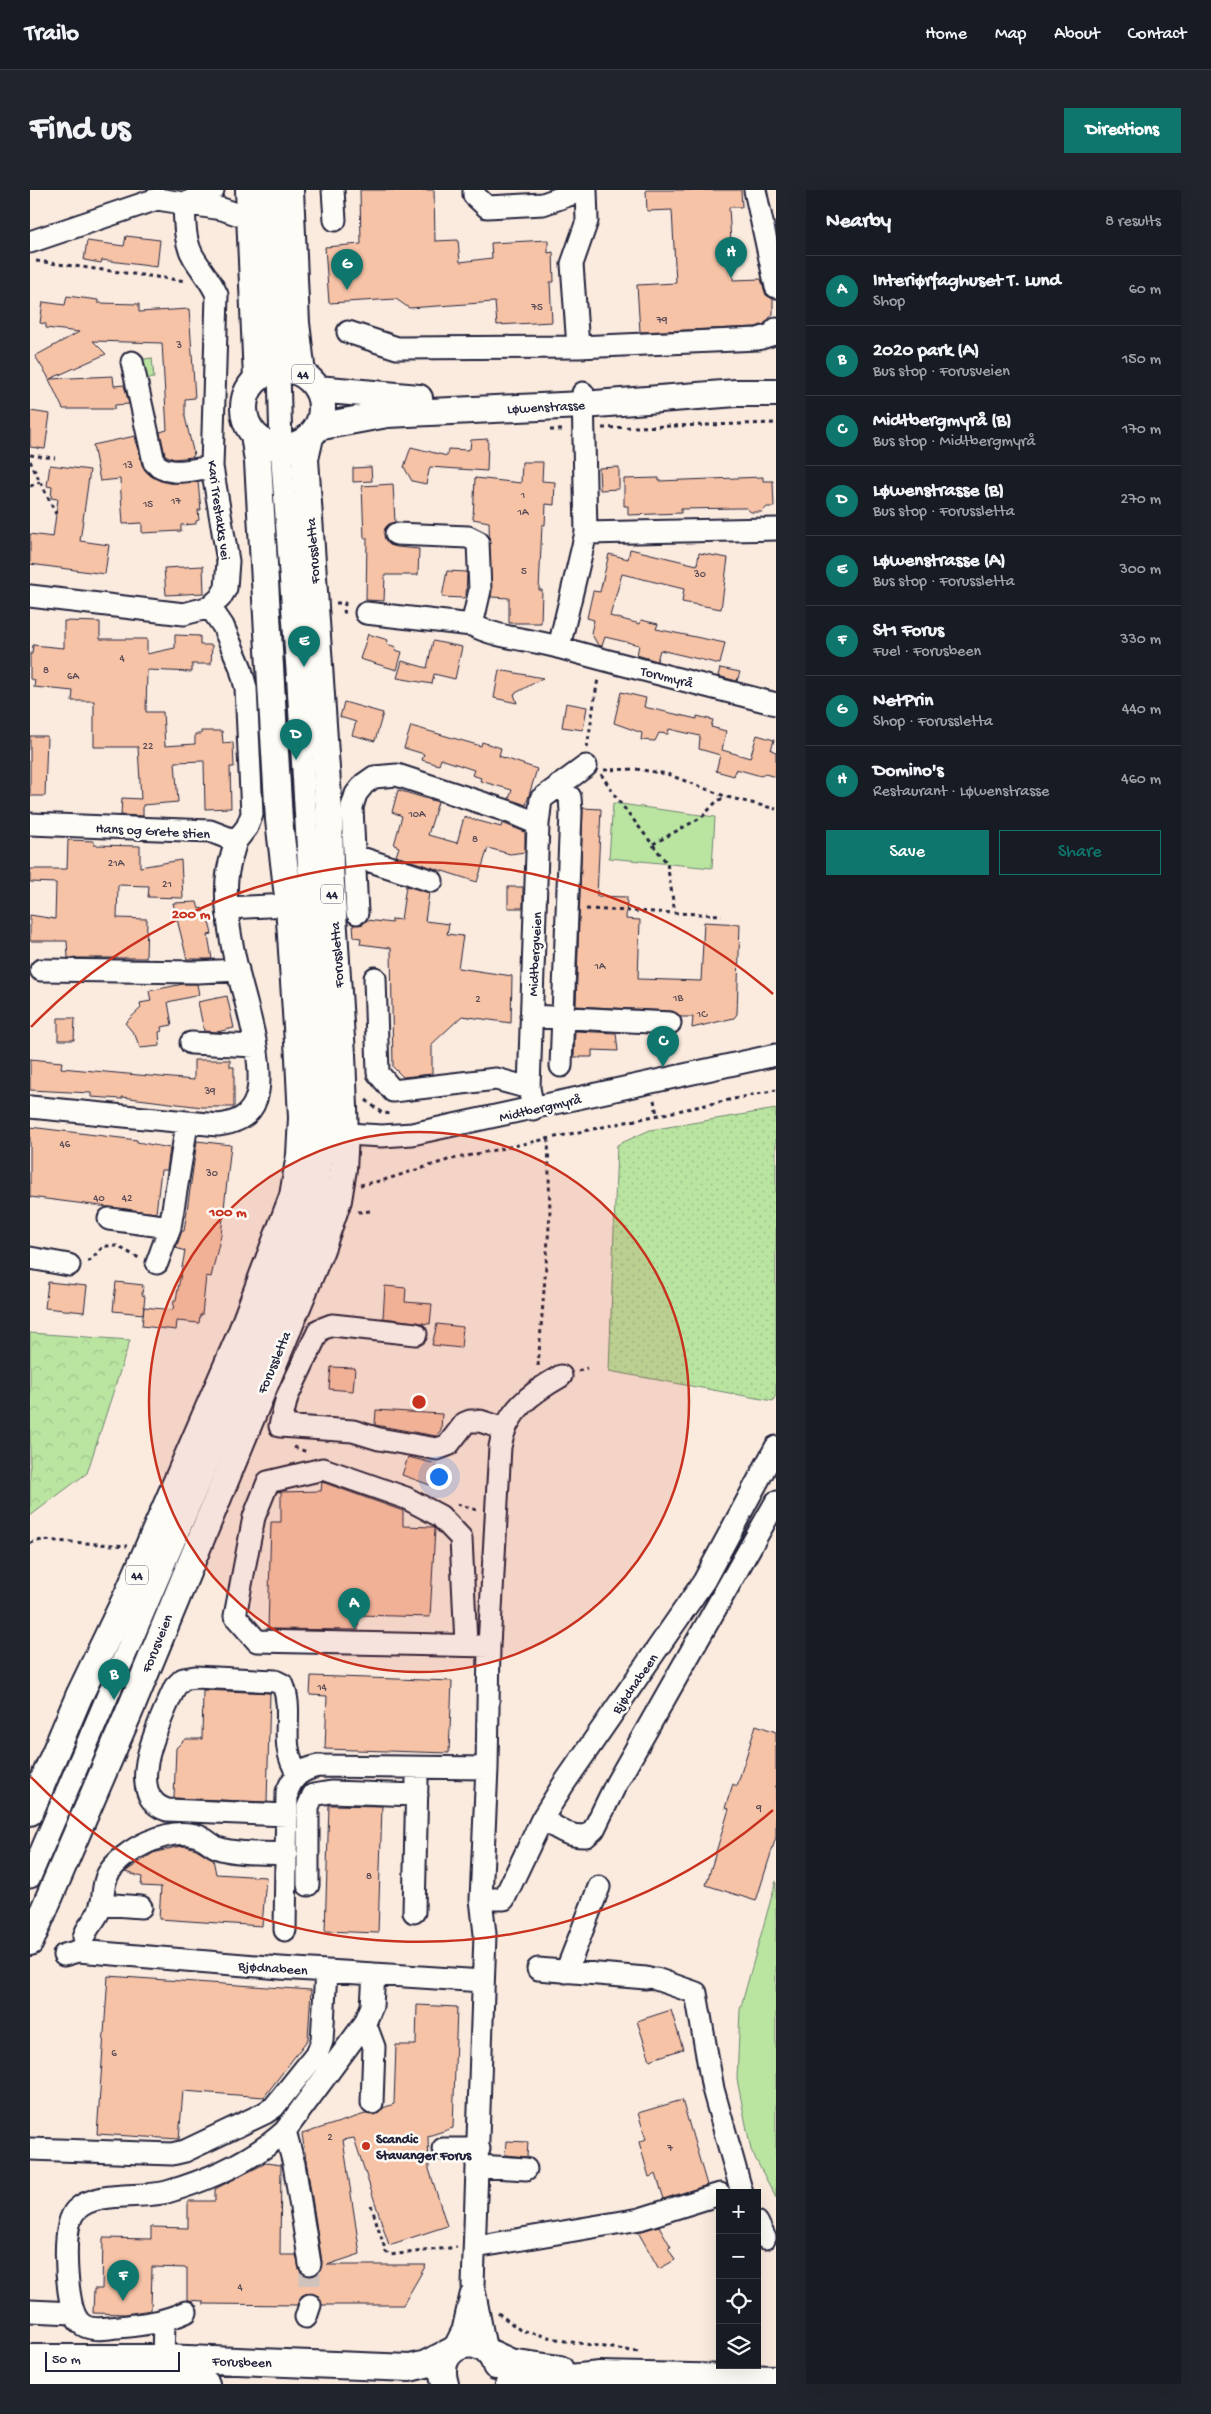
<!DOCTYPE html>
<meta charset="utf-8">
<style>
:root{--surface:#171b24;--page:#20242c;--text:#f1f3f6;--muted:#9ea1a6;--line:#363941;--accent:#0f766e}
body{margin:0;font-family:"Gochi Hand",sans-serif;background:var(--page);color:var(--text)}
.controls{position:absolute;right:15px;bottom:15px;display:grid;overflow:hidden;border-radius:0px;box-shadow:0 5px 20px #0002}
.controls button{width:45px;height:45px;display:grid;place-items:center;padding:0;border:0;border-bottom:1px solid var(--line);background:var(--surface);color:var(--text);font:25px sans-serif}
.scale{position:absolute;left:15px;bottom:12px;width:135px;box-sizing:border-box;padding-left:5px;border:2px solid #22223b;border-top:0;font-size:14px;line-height:18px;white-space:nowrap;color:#22223b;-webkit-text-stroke:4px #fdfcf7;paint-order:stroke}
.you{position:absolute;left:408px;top:1286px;width:18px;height:18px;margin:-12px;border:4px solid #fff;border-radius:50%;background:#1a73e8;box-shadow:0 0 0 8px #1a73e833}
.badge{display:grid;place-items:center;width:32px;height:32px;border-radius:50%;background:var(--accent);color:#fff;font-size:16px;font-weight:700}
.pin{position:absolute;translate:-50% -41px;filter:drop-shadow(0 1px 2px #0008)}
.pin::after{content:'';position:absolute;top:26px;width:18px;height:15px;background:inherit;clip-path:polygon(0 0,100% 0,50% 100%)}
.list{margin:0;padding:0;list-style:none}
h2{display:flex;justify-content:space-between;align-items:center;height:65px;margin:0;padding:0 20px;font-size:21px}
h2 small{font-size:16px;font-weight:400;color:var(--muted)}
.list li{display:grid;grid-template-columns:32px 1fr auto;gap:15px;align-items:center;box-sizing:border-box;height:70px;padding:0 20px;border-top:1px solid var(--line)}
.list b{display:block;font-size:19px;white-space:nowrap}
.list p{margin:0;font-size:16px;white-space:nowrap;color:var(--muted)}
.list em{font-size:16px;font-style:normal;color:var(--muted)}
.actions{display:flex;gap:10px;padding:15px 20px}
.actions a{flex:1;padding:11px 0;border:1px solid var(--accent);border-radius:0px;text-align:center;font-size:18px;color:var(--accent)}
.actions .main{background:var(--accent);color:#fff}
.icon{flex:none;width:28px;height:28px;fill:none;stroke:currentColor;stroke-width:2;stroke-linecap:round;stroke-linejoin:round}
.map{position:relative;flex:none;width:746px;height:2194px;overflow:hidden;border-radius:0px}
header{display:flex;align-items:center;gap:30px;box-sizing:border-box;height:70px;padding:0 25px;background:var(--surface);border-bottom:1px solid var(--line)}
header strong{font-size:24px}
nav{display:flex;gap:28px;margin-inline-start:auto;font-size:18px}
.intro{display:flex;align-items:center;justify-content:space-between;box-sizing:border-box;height:120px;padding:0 30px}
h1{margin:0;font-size:35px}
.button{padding:12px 22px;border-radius:0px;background:var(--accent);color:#fff;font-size:18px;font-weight:700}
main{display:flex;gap:30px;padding:0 30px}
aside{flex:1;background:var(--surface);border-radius:0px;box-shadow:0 5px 20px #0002}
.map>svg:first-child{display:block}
.grass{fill:url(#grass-dots);stroke:#6e846e}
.forest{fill:url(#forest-crowns);stroke:#6e846e}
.park{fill:url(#park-tufts);stroke:#6e846e}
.garden{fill:#bae5a1;stroke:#6e846e}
.building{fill:#f6c3a7;stroke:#22223b}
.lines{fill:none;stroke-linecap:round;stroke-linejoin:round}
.minor-tunnel{stroke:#d0c3be;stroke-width:21;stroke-dasharray:21 11;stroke-linecap:butt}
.minor-casing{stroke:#22223b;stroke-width:25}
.major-casing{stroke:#22223b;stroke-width:30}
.path{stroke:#22223b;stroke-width:3;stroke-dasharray:4 4;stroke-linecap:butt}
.minor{stroke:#fdfcf7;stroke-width:21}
.major{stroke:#fdfcf7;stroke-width:26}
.ring{fill:none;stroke:#c8321e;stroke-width:2.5}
.poi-dot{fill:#c8321e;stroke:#fdfcf7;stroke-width:2}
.labels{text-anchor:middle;stroke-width:5;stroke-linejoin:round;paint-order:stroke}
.number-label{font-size:11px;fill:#574a56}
.shield{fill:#fdfcf7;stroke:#646373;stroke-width:1}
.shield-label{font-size:12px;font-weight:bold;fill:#22223b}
.street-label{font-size:14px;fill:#22223b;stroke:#fdfcf7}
.poi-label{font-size:14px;font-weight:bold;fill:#22223b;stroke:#fdfcf7;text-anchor:start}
.centre{fill:#c8321e;stroke:#fdfcf7;stroke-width:2.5}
.ring-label{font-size:15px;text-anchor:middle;font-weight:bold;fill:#c8321e;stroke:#fdfcf7;stroke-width:5;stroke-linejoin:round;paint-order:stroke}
</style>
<header>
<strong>Trailo</strong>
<nav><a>Home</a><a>Map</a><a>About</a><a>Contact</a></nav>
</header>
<div class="intro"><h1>Find us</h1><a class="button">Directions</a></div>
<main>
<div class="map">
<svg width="746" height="2194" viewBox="0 0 746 2194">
<defs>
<pattern id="grass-dots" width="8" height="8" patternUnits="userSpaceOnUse" patternTransform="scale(1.25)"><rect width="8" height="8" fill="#bae5a1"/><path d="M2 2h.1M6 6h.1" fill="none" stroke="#a0c48c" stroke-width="1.8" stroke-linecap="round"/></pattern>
<pattern id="forest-crowns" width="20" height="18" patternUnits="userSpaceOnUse" patternTransform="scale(1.25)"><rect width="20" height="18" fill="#bae5a1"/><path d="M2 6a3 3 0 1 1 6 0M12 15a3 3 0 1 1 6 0" fill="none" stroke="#a0c48c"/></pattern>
<pattern id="park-tufts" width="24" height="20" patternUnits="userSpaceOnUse" patternTransform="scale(1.25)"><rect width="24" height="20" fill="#bae5a1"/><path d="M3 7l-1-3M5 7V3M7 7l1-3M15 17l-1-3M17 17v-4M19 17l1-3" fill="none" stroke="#a0c48c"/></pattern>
</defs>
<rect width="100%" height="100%" fill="#fbebdf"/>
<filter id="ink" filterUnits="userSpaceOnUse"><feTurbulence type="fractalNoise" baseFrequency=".02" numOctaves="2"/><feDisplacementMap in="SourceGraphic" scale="10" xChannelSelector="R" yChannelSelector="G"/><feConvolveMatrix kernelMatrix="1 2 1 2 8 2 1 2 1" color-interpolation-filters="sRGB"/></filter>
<g filter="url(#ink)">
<path class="grass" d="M746,919V1205L743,1211L579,1181L587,955L620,940Z"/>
<path class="forest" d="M0,1143L100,1150L57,1283L0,1326Z"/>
<path class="park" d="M122,168L124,188L115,189L106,170Z"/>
<path class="garden" d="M583,613L685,627L682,678L579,668Z
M746,1691V2008L721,1960L707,1889L710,1820Z"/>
<path class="building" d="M330,0H404L405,51L428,50L430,72L462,68L461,53L518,50V63L523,62L524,92H520L522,132L467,135L465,112L379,118L366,109L299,113L295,57L331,54Z
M616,0H711L712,17H699L703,90L731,89L736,105L743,109V124L734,134L726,137L610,142L607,95L646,93L642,20L617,21Z
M96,46L130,50L127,77L72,70L71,73L54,70L57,51L94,56Z
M37,106L68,110V113L109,114V122L159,119L165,208L155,209V227L164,265L162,267L144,269L135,265L130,242L137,240L132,153L63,151L76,164L20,189L83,186L84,196L94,195L99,214L85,215L84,219H33L17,185L5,166L49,142L16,138V134L10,133L13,112L35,115Z
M0,221L20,224L15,259L0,257Z
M105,246L112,275L121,286L141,293L168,292L171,320H168L169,330L166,331V334L151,335V341L112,343V333L93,334L90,289L70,291L63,255Z
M458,249L457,281L400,277L396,294L382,291L374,277L381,257L417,266L418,259L437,260L440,259L441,250Z
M492,272H513L512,291L525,292L524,315L516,314L515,335H512L509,400H512L511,433H479V408L461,407L459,332L443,329L445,288L491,293Z
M20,275L60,280L50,351L79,355L75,384L0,374V344L23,347L28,309L21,308L22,297L17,296Z
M341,277L342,291L323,292V278Z
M589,277V299L570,300L569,278Z
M733,287V291H743L744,317H737L732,322H721L716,318H709L651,319V323L598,325V316H594V289L629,288V291Z
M363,294L365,332L355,338V349L360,355L367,357L389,359L388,385H355L354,411L336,410L337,348H334L332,296Z
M600,359L667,375L669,363L698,368L691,419L652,412L654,399L592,384L580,426L610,434L611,430L628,434L626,439L695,453L690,474L630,460L627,471L607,465L609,455L575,447L572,456L568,455L561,443L564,430L557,428L563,401L570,402L579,364L598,369Z
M173,376L174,403L136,405L134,378Z
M417,381L437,382L436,407L433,408L412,407Z
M34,431L70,432V449H117V464L145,458V445L170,446V455H182L181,474H162V482L117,480L116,522H133L135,556L165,554V544H171V541H192L193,553L203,552L204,577H200L201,618L175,619L174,571L145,572L148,612L113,615V626L91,625L92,608L111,609L108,557H64V511H42L43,501L4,497L5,490L0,489V464H2L3,455L34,458Z
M338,444L358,450L357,454L366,457L365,460L372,462L367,480L330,469Z
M403,451L432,457L425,489L404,484L402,494L367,488L372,471L397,478Z
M690,478L710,482L707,491L688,486Z
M469,480L513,488L484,504L487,513L464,508Z
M591,502L616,508L614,517L667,529V526L683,530L681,537L696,541L692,560L720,568L727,545L744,550L741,560L746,562V587L735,584L731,586L706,579L704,586L686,581L690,565L669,559L670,546L639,539L638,544L629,543L625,551L611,550L612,543L584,533Z
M314,512L353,523L345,551L322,545L326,532L310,527Z
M536,513L557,517L553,540L532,537Z
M381,536L451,556L452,552L471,558L469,566L507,579L496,615L479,609L482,600L450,591L451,588L442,585L444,580L411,569L409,575L392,570L394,564L374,558Z
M0,546H17L15,606H0Z
M368,600L408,612L398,645L427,653L434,627L471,637L472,633L495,642V662L480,664L458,658L447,692L366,666L369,657L364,655L372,626L362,622Z
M553,618L571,619L567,706L597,707L596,729L610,730L608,789L671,791L674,732L710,734L707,824L704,828L662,838L663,827H651L641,821L546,816Z
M38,650L64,651V655L110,656V677L151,670L153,708L118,707L119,696L88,695L87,728L117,729L116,768H38L37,751H0V725L25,729L26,693L0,692V679H37Z
M376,696L399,703L395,731L419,734L417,744L433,746L428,778L482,786L481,833L432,826L402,854V884L373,887L363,877L361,758L330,754L331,748L324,747L323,735L333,734L337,730L362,733V729L371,730Z
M478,697H493V718H478Z
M167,712L169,719L172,718L175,729L178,728L182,744L178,745L182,769H157L143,713Z
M153,794H167L169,805L138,812L142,835L131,837L132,841L129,842L130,856L110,858L105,845L95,833L111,818L110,813L121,811L119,801Z
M197,806L204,838L187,842L174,841L168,812Z
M28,828H45L44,850H28Z
M545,841L586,843L588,861L562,860V867H544Z
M0,869L32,872L31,878L164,890V870H200V877H204V917H172L92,907V909L61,907V903L0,900Z
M0,937L107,950V952L140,958L137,980H131L126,1023L0,1007Z
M167,951L201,955L191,1045L181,1087L176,1086L172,1125H170L169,1133L147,1131L146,1140L112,1136L114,1117L143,1120L144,1110H146L155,1061L146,1058L152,1041H154Z
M18,1092L57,1096L54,1122L15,1118Z
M86,1092L113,1095L112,1105L115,1106L113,1124L83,1121Z
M355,1096L376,1098L375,1112L402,1114L400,1134L353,1128Z
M407,1134L433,1137L431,1158L402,1155Z
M301,1177L325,1178L323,1201L299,1199Z
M346,1220L412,1224L411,1240L406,1246L345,1235Z
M378,1267L407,1274L400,1295L372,1285Z
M292,1292L373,1321V1336L403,1337L405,1339L400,1427L329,1425L328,1440L238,1439L241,1332H251V1302L291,1301Z
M281,1486L422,1491L419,1563L295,1559L297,1506L280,1505Z
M173,1500L240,1503L237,1612L144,1608L146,1558L155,1549H172Z
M726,1535L746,1542V1647L726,1711L676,1695L699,1619L695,1618L703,1594L707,1596Z
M299,1615L352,1616L348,1743L295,1741Z
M156,1656L166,1659L183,1669L186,1684L236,1687L232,1736L129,1729L131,1697L111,1696L112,1687L95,1682L123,1663L146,1657Z
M78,1786L281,1800L278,1849L234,1907L153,1901L149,1949L67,1944Z
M387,1815L427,1817L423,1938L398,1946L399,1979L417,2036L359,2055L324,1948L313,1950L330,2064L297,2075H396L373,2115H292L289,2106L278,2103L271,2106L267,2115L173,2114V2111L157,2110V2078L122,2077L121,2120L95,2124L63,2123L64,2099H72L73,2048L121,2049V2037L158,2038V2011H185V1999L236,1973L251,1975L250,2065H266L270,2081L275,2085L281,2086L288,2083L292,2072L272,1944L335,1924H347L353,1918L364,1914L366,1855H386Z
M641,1820L653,1859L620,1870L607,1831Z
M652,1910L677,1995L634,2009L626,1984L619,1987L609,1952L616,1949L608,1923Z
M476,1951L498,1952L497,1967L475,1965Z
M629,2036L641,2057L638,2058L645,2070L629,2079L608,2042Z"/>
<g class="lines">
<path class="minor-tunnel" d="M280,2074V2115"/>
<g class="minor-casing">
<path id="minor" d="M303,0L305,30
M444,0V5L457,17L513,14L553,0
M725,0L746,97
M154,14L183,0
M0,52L127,9L192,19L221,29
M318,142L367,158L548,157L728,149L744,144L746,139
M548,157L542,74L557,31L556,0
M102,172L124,272C137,288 163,279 182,277
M556,343L746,339
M366,344L438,347L448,352L450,400L442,435
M0,406L154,424L180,417L190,408L196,398L198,371L182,277L187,105C181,91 172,81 164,68C154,52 155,32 154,14
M180,417L193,436L210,476L216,498L222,624L217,637L206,651
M336,423L442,435C470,449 502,449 531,458C602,478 674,495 746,514
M529,457L556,343L553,203
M529,595L540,607L541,622L531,876
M0,634L180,641L206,651C203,661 200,671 198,681C193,710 201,753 208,782C216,815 237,877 226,909C220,927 206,933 188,935L0,917
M325,666L402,691
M198,718L259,715
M327,723L322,617L326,604L334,594L344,587L367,585L480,622L508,634
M11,780L168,782L208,780
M345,788L348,883L363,901L466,889L499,898
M501,826L640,833
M161,853L225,856
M503,919L499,898L508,634L511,609L556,576
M300,943L352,946L382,944L746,865
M79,1029L140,1037
M0,1068L39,1075
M127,1073L140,1037L157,934
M386,1144L302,1135L289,1140L257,1207L250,1236L323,1241L349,1249L407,1259L418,1255L435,1233L440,1231H450L475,1239
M436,1454L431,1348L410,1326L376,1308L293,1279L238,1292L224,1327L205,1426L227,1451L459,1456
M257,1625L137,1620C90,1605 133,1525 145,1497L153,1489L165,1487L245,1491L253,1495C265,1526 247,1552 268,1584
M512,1629C527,1638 538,1647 556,1646L564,1639L586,1594L746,1312
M0,1687L255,1092L286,1005L294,943L268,494L251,257L249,180L240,0
M278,1695V1617L283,1605L301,1602L387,1605
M451,1709H474L512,1629L533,1595L674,1391L746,1257
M71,1714L111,1717
M384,1722L387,1590
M255,1740L257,1602C263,1586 271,1580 288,1576L457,1578
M54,1747C57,1736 65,1731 69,1721C75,1710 71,1697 78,1684C93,1659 140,1636 168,1646C177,1649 182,1657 191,1659C211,1665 236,1662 257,1664
M34,1765L48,1761L250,1778L453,1791
M508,1779L616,1788
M536,1782L569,1697
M626,1789L666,1803L683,1899L712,2003
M335,1833L344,1857L342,1913
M255,1941L264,1974L280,2074
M0,1959L142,1964L155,1961L235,1923L244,1917L288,1862L292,1851L296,1781
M413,1959H449
M449,1976L496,1979
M727,2032L735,2048
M445,2057L610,2029L690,2004
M0,2121L43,2123
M156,2122C129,2134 108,2135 79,2138C56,2141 46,2136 41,2113C37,2093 31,2035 46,2020C66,2000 111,2009 137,2002C178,1990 223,1970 255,1941L335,1833L342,1816L344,1784
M276,2127L280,2115
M423,2160L433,2140L441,2105
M456,2161L443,2095L455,1744L451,1709L457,1578L459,1456L470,1257C476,1221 501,1203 531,1186
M133,2168L134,2132"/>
</g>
<g class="major-casing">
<path id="major" d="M219,0L227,189
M260,0L266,133L272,184
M214 218a39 39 0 1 1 78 0a39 39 0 1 1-78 0Z
M287,199L389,208
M287,237L357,224L553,215L706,203H746
M0,1622L49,1506L98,1404L210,1146L263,1006L270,965L272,928L269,868L259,715L249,630L228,272L224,244
M0,1752L103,1513L291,1059L308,1010L313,979L315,945L312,864L300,678L299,623L275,269L280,247
M458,2162L480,2172L530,2179
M0,2168H133L380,2178L396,2174L420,2162
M0,2192L176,2194
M415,2194C402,2153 455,2139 466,2176
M479,2194L570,2185L746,2189"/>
</g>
<path class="path" d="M6,71L156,91
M572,238L746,233
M520,240H536
M0,265L25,268
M0,271L26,324
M0,296L10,292
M306,413H315L314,422H318
M557,558L568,488
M574,580L606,579L637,584L697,607L746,619
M571,584L588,610L637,673L645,723
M623,654L672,627L687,611L697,607
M556,719L692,725
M336,910L352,923L363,924
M624,910L627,924
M330,995L354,990L418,970L746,900
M328,1022L341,1021V1018
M58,1072L74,1056H87L109,1068
M508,1176L520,1024L518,947
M548,1181L557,1178
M264,1257L277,1262
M427,1314L447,1320
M0,1353L12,1350L97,1356
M341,2015L356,2062L360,2065L427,2057
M468,2123L490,2140L535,2151L609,2162"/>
<use href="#minor" class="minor"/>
<use href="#major" class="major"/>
</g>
</g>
<circle cx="389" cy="1212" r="270" fill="#c8321e" fill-opacity=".12"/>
<g class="ring">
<circle cx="389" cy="1212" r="270"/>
<path d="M743 1620A540 540 0 0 1 1 1587M1 837A540 540 0 0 1 743 804"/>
</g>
<circle class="poi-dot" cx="336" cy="1956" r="5"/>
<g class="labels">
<g class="number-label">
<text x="507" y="120">75</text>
<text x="632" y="133">79</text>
<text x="149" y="158">3</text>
<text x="98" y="278">13</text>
<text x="493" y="308">1</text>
<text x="146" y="314">17</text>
<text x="118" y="317">15</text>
<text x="493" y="325">1A</text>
<text x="494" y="384">5</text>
<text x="670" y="387">30</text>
<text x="92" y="471">4</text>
<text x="16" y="483">8</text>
<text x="43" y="489">6A</text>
<text x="118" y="559">22</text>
<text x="387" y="627">10A</text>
<text x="445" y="652">8</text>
<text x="86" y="676">21A</text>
<text x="137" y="697">21</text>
<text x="570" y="779">1A</text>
<text x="648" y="811">1B</text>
<text x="448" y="812">2</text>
<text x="672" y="827">1C</text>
<text x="180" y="904">39</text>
<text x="35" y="957">46</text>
<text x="182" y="986">30</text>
<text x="69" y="1011">40</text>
<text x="97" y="1011">42</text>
<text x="292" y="1500">14</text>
<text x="729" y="1621">9</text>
<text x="339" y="1689">8</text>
<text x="84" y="1866">6</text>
<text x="300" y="1950">2</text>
<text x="640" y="1961">7</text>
<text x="210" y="2100">4</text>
</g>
<g class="shield">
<rect x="262" y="174.5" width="22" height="19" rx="4"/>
<rect x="291" y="694.5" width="22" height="19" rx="4"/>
<rect x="96" y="1375.5" width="22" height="19" rx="4"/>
</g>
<g class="shield-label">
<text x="273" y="188">44</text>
<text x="302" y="708">44</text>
<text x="107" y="1389">44</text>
</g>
<g class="street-label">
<text transform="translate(516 216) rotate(-3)" y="5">Løwenstrasse</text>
<text transform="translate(190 320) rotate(82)" y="5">Kari Trestakks vei</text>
<text transform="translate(282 361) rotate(-94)" y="5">Forussletta</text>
<text transform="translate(637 486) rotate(14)" y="5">Torvmyrå</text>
<text transform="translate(123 640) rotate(3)" y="5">Hans og Grete stien</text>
<text transform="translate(504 764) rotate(-87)" y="5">Midtbergveien</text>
<text transform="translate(306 765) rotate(-94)" y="5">Forussletta</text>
<text transform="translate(510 917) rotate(-13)" y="5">Midtbergmyrå</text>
<text transform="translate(243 1172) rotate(-67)" y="5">Forussletta</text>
<text transform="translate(126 1453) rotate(-68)" y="5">Forusveien</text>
<text transform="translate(604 1493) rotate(-55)" y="5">Bjødnabeen</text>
<text transform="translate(243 1777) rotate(4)" y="5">Bjødnabeen</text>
<text transform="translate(212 2171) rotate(2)" y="5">Forusbeen</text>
</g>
<g class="poi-label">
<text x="346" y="1953">Scandic<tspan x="346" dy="16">Stavanger Forus</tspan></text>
</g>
</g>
<circle cx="389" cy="1212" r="8" class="centre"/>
<g class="ring-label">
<text x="161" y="728">200 m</text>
<text x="198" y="1026">100 m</text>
</g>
</svg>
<div class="controls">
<button>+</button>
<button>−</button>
<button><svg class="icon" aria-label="locate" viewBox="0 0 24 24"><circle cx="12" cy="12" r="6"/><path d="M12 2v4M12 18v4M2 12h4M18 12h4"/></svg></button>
<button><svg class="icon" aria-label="layers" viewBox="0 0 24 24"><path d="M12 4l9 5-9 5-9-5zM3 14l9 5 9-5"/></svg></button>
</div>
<div class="scale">50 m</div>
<div class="you"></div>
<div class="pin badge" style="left:324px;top:1439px">A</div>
<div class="pin badge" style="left:84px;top:1510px">B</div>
<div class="pin badge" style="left:633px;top:877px">C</div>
<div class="pin badge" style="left:266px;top:570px">D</div>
<div class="pin badge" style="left:274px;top:477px">E</div>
<div class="pin badge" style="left:93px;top:2111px">F</div>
<div class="pin badge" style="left:317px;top:100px">G</div>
<div class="pin badge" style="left:701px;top:88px">H</div>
</div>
<aside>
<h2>Nearby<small>8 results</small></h2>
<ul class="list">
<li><span class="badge">A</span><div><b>Interiørfaghuset T. Lund</b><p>Shop</p></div><em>60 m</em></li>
<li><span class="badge">B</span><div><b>2020 park (A)</b><p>Bus stop · Forusveien</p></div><em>150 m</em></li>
<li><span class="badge">C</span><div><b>Midtbergmyrå (B)</b><p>Bus stop · Midtbergmyrå</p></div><em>170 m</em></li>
<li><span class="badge">D</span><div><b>Løwenstrasse (B)</b><p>Bus stop · Forussletta</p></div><em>270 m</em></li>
<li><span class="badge">E</span><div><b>Løwenstrasse (A)</b><p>Bus stop · Forussletta</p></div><em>300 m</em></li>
<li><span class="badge">F</span><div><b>St1 Forus</b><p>Fuel · Forusbeen</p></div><em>330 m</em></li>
<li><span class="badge">G</span><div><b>NetPrin</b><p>Shop · Forussletta</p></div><em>440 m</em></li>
<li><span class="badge">H</span><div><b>Domino's</b><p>Restaurant · Løwenstrasse</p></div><em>460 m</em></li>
</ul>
<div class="actions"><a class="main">Save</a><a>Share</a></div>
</aside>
</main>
